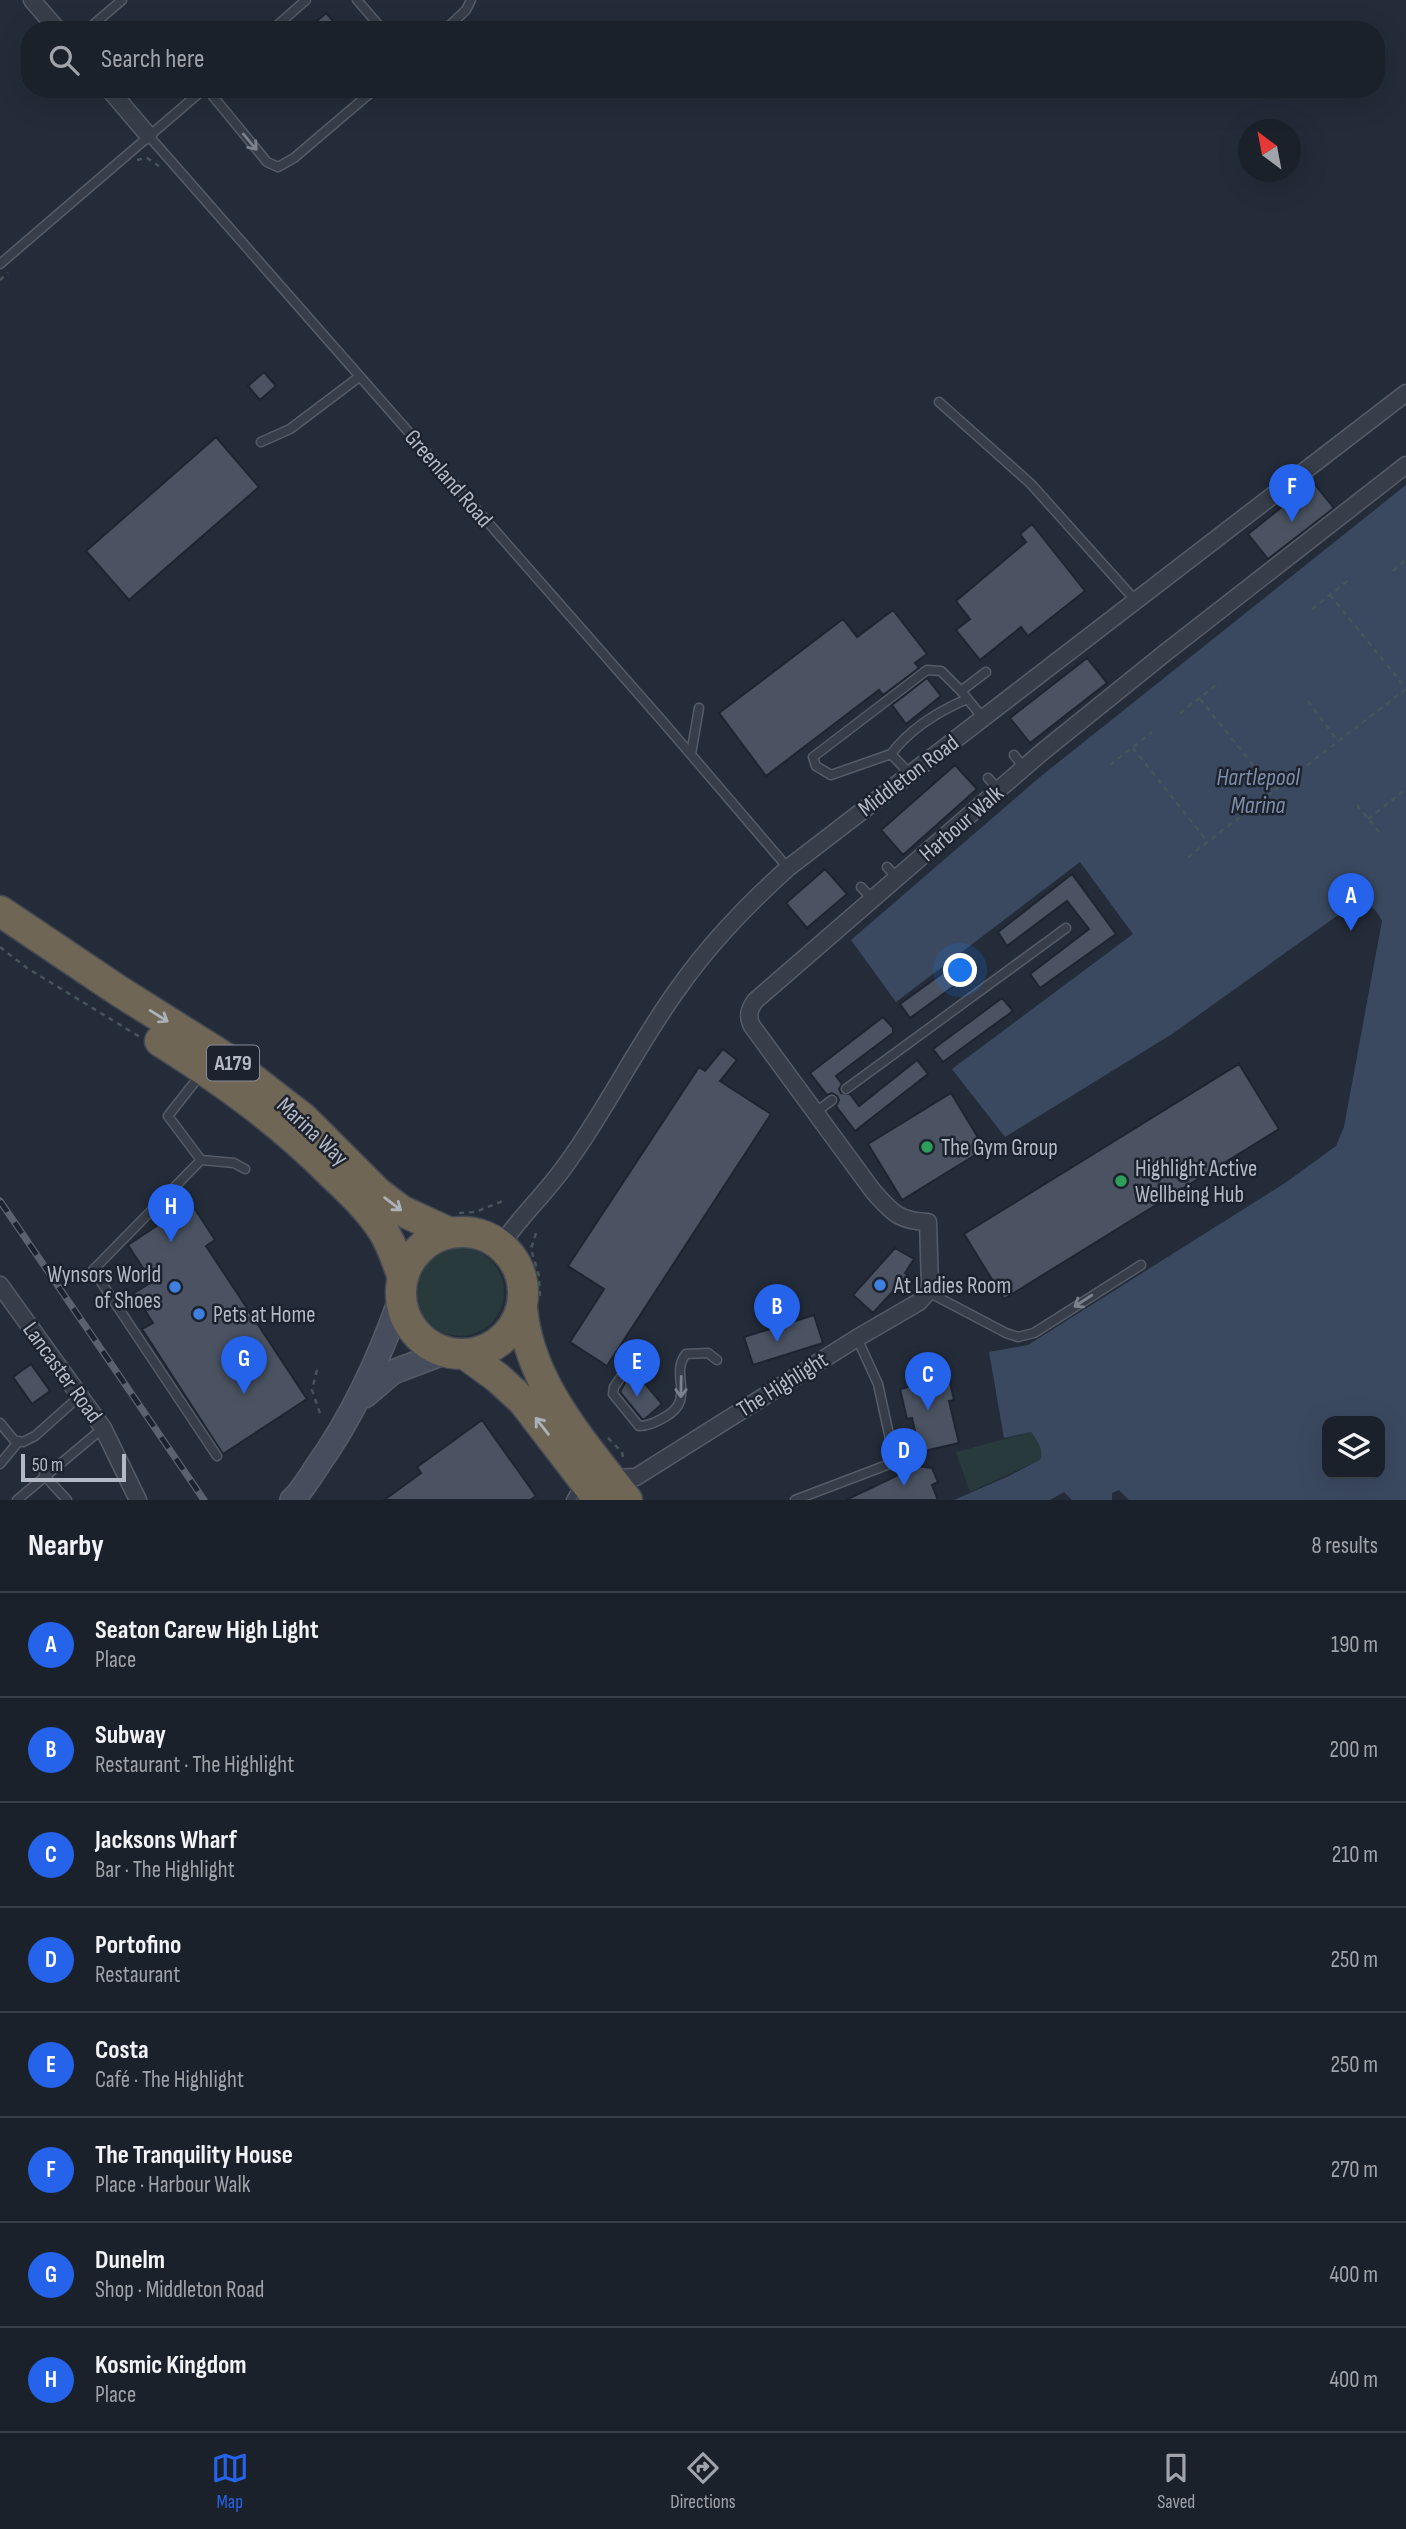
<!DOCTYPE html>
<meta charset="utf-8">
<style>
:root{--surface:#1b212b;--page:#282e37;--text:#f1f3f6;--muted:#a0a3a9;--line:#393e47;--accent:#2563eb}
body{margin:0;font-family:"Sofia Sans Condensed",sans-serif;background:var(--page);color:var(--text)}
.controls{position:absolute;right:21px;bottom:21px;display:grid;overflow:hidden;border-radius:14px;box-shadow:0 7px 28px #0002}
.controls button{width:63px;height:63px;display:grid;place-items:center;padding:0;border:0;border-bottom:2px solid var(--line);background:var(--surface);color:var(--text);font:35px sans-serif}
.compass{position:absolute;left:1238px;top:119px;width:63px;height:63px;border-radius:50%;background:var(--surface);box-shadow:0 7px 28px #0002;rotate:328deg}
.scale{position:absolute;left:21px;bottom:18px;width:105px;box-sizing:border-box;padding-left:7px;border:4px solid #b3b9c5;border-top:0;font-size:19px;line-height:24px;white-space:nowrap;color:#b3b9c5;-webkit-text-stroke:5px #1d232e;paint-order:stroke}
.you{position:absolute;left:961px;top:971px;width:24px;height:24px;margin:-18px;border:5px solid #fff;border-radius:50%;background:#1a73e8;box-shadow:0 0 0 10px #1a73e833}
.badge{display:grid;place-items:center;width:46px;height:46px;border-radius:50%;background:var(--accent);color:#fff;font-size:23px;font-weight:700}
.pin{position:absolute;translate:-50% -58px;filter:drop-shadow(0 2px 4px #0008)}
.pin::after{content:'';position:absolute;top:37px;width:24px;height:21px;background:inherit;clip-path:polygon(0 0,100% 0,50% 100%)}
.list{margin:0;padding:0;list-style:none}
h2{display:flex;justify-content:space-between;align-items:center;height:91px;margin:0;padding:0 28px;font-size:30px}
h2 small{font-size:23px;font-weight:400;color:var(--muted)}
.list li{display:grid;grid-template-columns:46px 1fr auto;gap:21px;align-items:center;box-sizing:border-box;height:105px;padding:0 28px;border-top:2px solid var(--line)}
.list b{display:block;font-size:26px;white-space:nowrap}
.list p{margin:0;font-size:23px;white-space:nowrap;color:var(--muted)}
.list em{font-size:23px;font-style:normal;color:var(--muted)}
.icon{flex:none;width:38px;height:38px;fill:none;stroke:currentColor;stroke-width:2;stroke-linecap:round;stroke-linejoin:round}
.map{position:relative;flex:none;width:1406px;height:1500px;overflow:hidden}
.search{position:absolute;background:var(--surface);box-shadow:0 7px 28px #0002;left:21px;right:21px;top:21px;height:77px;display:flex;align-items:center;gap:18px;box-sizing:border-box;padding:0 24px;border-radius:28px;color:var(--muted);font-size:26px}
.sheet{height:931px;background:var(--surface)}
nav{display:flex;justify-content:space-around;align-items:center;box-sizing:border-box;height:98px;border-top:2px solid var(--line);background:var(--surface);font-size:19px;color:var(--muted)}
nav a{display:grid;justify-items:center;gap:4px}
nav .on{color:var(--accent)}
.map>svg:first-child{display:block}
.green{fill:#293a3c}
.water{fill:#3b4960;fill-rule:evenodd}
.building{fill:#4b5362;stroke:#1f2530;stroke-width:2}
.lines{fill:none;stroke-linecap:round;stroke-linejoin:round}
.lane-casing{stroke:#565c67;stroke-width:11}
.street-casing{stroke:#565c67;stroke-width:19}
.secondary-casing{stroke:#565c67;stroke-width:26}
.highway-casing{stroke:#434954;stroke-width:33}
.path{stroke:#465559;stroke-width:2.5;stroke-dasharray:5 5;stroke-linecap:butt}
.lane{stroke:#383e49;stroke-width:8}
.street{stroke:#383e49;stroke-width:16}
.secondary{stroke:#464d5c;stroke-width:23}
.highway{stroke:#6f6655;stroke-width:30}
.rail-casing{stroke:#5a6270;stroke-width:7}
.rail{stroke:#1d232e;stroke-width:4.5;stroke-dasharray:13;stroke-linecap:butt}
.oneway{stroke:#7c828d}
.oneway2{stroke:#acb1ba}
.leisure-dot{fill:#2e9e5b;stroke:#1d232e;stroke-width:2.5}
.shop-dot{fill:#3f7fe0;stroke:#1d232e;stroke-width:2.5}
.labels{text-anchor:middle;stroke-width:5;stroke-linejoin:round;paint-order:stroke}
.shield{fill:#1d232e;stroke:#868c98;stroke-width:2}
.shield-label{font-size:21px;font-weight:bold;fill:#b3b9c5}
.street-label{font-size:23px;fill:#b3b9c5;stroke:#1d232e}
.poi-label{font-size:23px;fill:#b3b9c5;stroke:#1d232e;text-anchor:start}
.water-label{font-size:24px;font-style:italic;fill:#7d8eaa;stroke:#1d232e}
</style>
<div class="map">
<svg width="1406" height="1500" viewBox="0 0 1406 1500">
<rect width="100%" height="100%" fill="#242c39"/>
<path class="green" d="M416 1292a44 44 0 1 1 88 0a44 44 0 1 1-88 0Z
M1031,1432C1037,1441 1043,1448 1041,1459L970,1492L956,1452Z"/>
<path class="water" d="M1406,485V1500H1129L1119,1490L1112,1493V1500H1072L1064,1492L1050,1500H954L1009,1476L1041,1459C1043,1448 1037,1441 1031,1432L1004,1438L989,1352L1028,1345L1285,1183L1336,1146L1344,1127L1382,921C1375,905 1365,901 1348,908L1172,1034L1005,1137L952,1069L1133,934L1080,862L896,1002L851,940L1040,777ZM1327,1421H1380V1474H1327Z"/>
<path class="building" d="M326,13L341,30H307Z
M264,372L276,386L260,400L248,386Z
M216,437L259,487L129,600L86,551Z
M1313,482L1334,508L1268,559L1248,534Z
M1032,524L1085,591L1028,636L1021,627L980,660L956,630L970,619L956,601L1026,542L1020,534Z
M893,610L927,654L915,663L919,668L883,695L879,690L766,776L719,713L843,619L857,637Z
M1087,658L1107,683L1030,743L1010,718Z
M927,678L941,696L906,724L892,705Z
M955,765L977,789L903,855L881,830Z
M825,869L847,894L807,928L786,903Z
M1072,874L1116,934L1040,988L1030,974L1089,929L1067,901L1007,946L998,932Z
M969,954L979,968L910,1018L900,1004Z
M1002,998L1013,1011L943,1062L933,1049Z
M883,1017L893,1028V1033L836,1076L842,1084L839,1089L841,1093L850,1094L859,1106L917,1060L928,1074L855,1131L836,1106L839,1100L837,1096L832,1093L827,1095L810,1073Z
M723,1049L737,1060L720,1081L771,1114L607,1366L570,1342L604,1289L568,1266L699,1067L705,1071Z
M1239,1064L1279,1129L1004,1299L964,1234Z
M951,1093L985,1149L902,1200L868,1144Z
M191,1203L215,1240L206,1246L307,1399L223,1454L142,1329L153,1323L134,1293L152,1282L128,1245Z
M895,1248L914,1259L905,1273L908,1275L873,1313L853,1295Z
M814,1315L823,1343L753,1365L744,1337Z
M31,1364L50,1391L32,1404L13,1377Z
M636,1373L662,1404L645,1419H642L620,1392L626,1381Z
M934,1381L935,1385L950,1382L954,1400L949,1401L959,1443L920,1452L912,1418L907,1419L900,1389Z
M482,1420L536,1496L530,1500H384L421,1473L417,1467Z
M917,1466L932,1468L938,1482L932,1485L938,1500H846Z"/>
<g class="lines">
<g class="lane-casing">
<path id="lane" d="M357,0L383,30
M87,30L122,0
M272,30L306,0
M445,30L466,10L471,0
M207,89L267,162L278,167L294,158L375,89
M81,92L84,89
M148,135L664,723L788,868
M0,264L204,89
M939,402L1030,483L1136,601
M261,442L290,429L359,377
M961,691L986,672
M691,754L699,708
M891,754C910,729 939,711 967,699
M1014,755L1024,768
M910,774L891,754L831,775L816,766L813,757L927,670L941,671L961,691L983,718
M988,778L999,790
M887,867L897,878
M861,887L872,899
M201,1074L168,1116L201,1160L234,1163L245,1169
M846,1089L1066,928
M816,1112L832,1100
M201,1160L93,1270L217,1456
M928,1292L1006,1333L1018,1337L1034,1333L1141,1265
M638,1352L614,1387L613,1394L639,1426C649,1426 656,1422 665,1417C697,1399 669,1375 686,1354L708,1353L717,1360
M0,1423L14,1440L23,1442L35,1436L81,1395
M895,1462L918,1459
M0,1464L19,1441
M44,1475L67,1500
M17,1500L103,1428
M571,1500L576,1491L575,1483
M795,1500L895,1462L878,1384L857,1338"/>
</g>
<g class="street-casing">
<path id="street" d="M32,0L58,30
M109,89L148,135
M501,1245C520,1217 545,1194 565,1166C607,1109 638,1043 680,986C711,942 748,904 788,868L1406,393
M0,1285L103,1428L138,1500
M610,1478L636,1477L857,1338L919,1302L928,1292L930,1285L928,1222C898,1221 892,1212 873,1191L752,1026C747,1016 749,1010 755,1001L1041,753L1165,653L1406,465"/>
</g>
<g class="secondary-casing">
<path id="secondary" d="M365,1396L393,1372L446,1352
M292,1500C302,1491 310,1477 318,1465C354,1414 380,1357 401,1297"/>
</g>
<g class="highway-casing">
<path id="highway" d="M0,911L119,991L224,1057L303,1118L378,1193L402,1211L450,1233
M160,1041C222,1080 279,1121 331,1173C349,1190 368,1208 382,1229C392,1244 397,1261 403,1278
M401 1293a61 61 0 1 1 122 0a61 61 0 1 1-122 0Z
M522,1308C529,1384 582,1441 627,1500
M465,1354L498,1378L523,1401L599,1500"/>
</g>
<path class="path" d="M137,160L147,158L159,166
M0,280L8,273
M1393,571L1406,560
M1330,595L1405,687
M1312,609L1350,579
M1200,699L1274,791
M1308,701L1337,740
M1180,713L1220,682
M1133,748L1207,841
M1110,765L1152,732
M1357,805L1382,836
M1368,819L1406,789
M1188,857L1406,689
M0,947L27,968L140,1037
M459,1213L475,1212L503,1201
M536,1233L531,1249L539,1276L540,1296
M317,1370L312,1390L321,1416
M608,1438L622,1452L623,1457"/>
<use href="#lane" class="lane"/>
<use href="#street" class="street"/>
<use href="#secondary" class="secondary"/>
<use href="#highway" class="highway"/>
<g class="rail-casing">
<path id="rail" d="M0,1201L204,1500"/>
</g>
<use href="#rail" class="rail"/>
</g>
<defs><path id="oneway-shaft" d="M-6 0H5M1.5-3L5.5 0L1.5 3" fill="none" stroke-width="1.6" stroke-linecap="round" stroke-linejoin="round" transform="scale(1.75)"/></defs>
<g class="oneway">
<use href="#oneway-shaft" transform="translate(250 142) rotate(50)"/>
<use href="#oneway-shaft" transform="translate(1083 1301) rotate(147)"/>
<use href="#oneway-shaft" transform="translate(681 1387) rotate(91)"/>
</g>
<g class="oneway2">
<use href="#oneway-shaft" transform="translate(159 1016) rotate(32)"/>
<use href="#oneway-shaft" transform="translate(393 1204) rotate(37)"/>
<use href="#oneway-shaft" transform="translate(542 1426) rotate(-128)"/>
</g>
<g class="leisure-dot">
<circle cx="927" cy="1147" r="7"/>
<circle cx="1121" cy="1181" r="7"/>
</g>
<g class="shop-dot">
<circle cx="880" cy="1285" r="7"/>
<circle cx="175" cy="1287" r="7"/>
<circle cx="199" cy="1314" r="7"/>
</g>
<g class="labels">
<rect class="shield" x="207" y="1045.5" width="52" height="35" rx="5"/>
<g class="shield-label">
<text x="233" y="1070">A179</text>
</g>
<g class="street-label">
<text transform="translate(449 478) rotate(49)" y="8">Greenland Road</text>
<text transform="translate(908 775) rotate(-37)" y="8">Middleton Road</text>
<text transform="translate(961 823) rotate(-41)" y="8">Harbour Walk</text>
<text transform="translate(313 1131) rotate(43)" y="8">Marina Way</text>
<text transform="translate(63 1372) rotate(54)" y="8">Lancaster Road</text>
<text transform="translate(782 1384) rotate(-32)" y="8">The Highlight</text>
</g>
<g class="poi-label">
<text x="941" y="1155">The Gym Group</text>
<text x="1135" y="1176">Highlight Active<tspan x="1135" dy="26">Wellbeing Hub</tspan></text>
<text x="161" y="1282" text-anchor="end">Wynsors World<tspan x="161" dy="26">of Shoes</tspan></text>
<text x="894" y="1293">At Ladies Room</text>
<text x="213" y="1322">Pets at Home</text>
</g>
<g class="water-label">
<text x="1258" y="785">Hartlepool<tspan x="1258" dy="28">Marina</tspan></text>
</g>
</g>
</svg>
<div class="controls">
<button><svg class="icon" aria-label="layers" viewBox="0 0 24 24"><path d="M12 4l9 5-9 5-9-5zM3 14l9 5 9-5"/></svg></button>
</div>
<svg class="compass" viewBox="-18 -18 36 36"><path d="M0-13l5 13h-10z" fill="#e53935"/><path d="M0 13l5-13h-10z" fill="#a0a3a9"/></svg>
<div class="scale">50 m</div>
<div class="you"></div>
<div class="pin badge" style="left:1351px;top:931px">A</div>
<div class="pin badge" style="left:777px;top:1342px">B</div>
<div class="pin badge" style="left:928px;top:1410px">C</div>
<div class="pin badge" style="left:904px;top:1486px">D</div>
<div class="pin badge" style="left:637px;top:1397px">E</div>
<div class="pin badge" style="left:1292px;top:522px">F</div>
<div class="pin badge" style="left:244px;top:1394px">G</div>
<div class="pin badge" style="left:171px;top:1242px">H</div>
<div class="search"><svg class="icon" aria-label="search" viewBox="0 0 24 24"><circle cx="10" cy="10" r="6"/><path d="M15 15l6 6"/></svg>Search here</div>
</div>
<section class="sheet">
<h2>Nearby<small>8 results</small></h2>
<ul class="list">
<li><span class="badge">A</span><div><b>Seaton Carew High Light</b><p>Place</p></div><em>190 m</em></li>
<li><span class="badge">B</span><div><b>Subway</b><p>Restaurant · The Highlight</p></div><em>200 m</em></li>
<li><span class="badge">C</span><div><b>Jacksons Wharf</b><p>Bar · The Highlight</p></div><em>210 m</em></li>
<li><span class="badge">D</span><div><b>Portofino</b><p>Restaurant</p></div><em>250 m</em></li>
<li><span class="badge">E</span><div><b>Costa</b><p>Café · The Highlight</p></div><em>250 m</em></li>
<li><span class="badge">F</span><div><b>The Tranquility House</b><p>Place · Harbour Walk</p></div><em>270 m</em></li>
<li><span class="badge">G</span><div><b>Dunelm</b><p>Shop · Middleton Road</p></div><em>400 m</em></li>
<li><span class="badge">H</span><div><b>Kosmic Kingdom</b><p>Place</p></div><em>400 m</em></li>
</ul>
</section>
<nav>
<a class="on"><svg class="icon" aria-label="map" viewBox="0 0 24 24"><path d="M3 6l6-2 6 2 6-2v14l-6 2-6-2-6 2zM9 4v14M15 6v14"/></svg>Map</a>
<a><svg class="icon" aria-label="directions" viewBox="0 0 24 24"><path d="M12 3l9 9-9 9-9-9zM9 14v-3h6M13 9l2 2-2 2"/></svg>Directions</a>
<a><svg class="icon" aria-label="saved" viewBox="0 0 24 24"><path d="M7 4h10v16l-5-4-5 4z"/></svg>Saved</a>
</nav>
